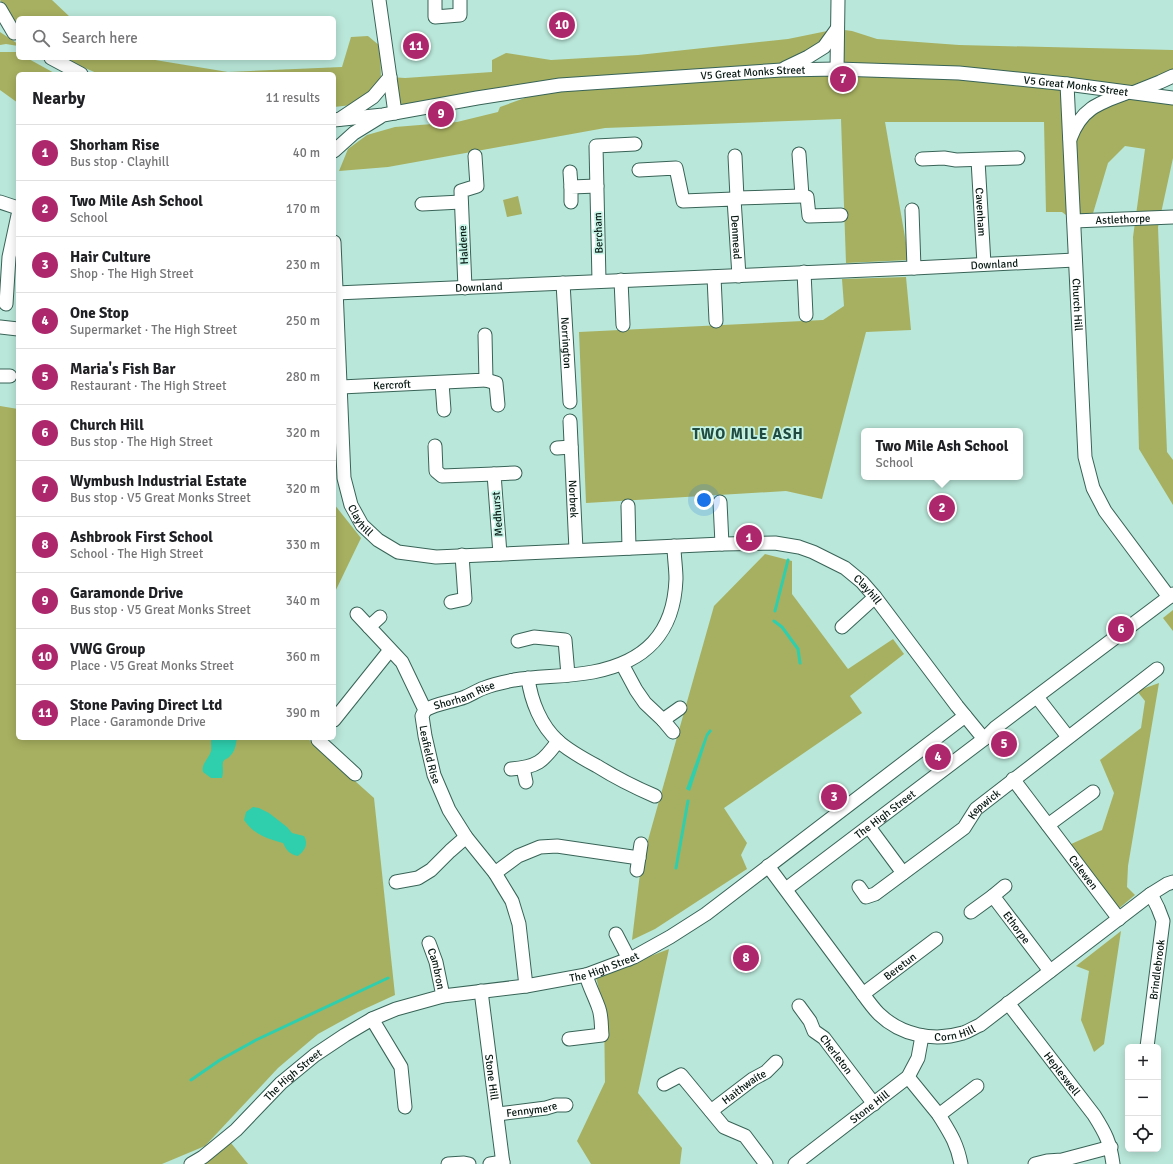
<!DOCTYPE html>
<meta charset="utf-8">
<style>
:root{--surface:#fff;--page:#f2f2f2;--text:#202124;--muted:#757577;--line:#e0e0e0;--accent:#ad276c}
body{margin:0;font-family:Signika,sans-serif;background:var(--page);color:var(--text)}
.controls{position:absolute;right:12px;bottom:12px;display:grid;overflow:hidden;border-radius:6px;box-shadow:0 2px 10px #0003}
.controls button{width:36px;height:36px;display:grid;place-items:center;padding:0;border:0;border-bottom:1px solid var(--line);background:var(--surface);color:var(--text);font:20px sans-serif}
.you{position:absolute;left:704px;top:500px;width:14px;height:14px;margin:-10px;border:3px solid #fff;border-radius:50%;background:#1a73e8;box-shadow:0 0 0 6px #1a73e833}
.badge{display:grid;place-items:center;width:26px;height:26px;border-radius:50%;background:var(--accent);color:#fff;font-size:13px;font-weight:700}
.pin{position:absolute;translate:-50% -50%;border:2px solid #fff;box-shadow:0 1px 4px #0006}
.popup{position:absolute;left:861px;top:428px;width:162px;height:52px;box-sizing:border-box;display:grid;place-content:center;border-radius:6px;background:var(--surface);filter:drop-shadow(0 1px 3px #0005);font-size:13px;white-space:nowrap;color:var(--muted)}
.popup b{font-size:15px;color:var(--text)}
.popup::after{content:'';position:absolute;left:50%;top:100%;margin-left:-8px;border:8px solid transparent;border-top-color:var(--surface)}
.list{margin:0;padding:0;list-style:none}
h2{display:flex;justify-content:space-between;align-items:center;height:52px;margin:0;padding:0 16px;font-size:17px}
h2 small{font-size:13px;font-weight:400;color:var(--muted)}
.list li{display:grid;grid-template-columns:26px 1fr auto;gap:12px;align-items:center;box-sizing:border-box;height:56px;padding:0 16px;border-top:1px solid var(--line)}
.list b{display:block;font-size:15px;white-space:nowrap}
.list p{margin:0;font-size:13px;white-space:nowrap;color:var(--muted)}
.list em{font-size:13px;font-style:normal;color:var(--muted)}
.icon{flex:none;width:22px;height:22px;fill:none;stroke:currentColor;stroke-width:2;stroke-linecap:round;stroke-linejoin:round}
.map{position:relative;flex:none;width:1173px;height:1164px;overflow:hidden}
.search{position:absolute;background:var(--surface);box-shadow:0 2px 10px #0003;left:16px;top:16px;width:320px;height:44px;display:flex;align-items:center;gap:10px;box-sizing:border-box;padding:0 14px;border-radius:6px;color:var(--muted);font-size:15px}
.panel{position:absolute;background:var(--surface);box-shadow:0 2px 10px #0003;left:16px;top:72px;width:320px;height:668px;border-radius:6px}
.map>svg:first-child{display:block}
.green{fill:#a7b060;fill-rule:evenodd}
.water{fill:#2fcead}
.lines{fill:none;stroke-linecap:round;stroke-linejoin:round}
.stream{stroke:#2fcead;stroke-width:3}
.minor-casing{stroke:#386357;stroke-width:15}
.minor{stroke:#fff;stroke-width:13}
.labels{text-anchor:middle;stroke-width:3.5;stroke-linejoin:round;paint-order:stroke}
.street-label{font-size:11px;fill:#071813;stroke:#c6f4e6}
.district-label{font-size:15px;font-weight:bold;letter-spacing:1px;fill:#214b40;stroke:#c6f4e6}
</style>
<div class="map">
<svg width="1173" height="1164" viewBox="0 0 1173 1164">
<rect width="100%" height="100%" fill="#b9e7d9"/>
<path class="green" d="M0,0H52L71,18H18V25Z
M837,29L852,31L877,39L959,45L1173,50V76L1134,92L1173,98V158L1158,227L1167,452L1173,460V505L1139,449L1133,237L1145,149L1125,146L1108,163L1091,220L1074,221L1062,212H1046L1044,122H885L909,260L846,263L841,119L605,128L388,167L339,171L348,149L367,135L395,127L457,122L498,112L500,107L558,86L395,113L390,77L405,78L492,72V60L506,53L551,60L638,55L788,39ZM837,29V69H783L824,47ZM1067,84L1129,92L1086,112L1069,141Z
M0,32L18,44V46L6,44L0,45Z
M368,36L380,46L381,78L369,95L352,105L334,107V74H99L85,68L66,58H143L228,72L342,67L351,37Z
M0,52H17L18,58H27L56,74H18V103L0,90Z
M518,196L522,214L507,217L503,200Z
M906,277L911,330L866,332L822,499L786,491L586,503L579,332L823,320L844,306L842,279Z
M0,406L18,409V738H307L374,798L395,995L358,1012L318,1034L278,1068L205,1146L162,1164H0Z
M334,504L361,538L334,594Z
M765,554L792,561V594L848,669L893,639L904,654L850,696L862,713L724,808L747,843L741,855L747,869L655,929L632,940L641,865L714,606Z
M1173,610V631L1163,618Z
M1159,683L1128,866L1127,887L1135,895L1117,910L1069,845L1102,830L1114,793L1100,760L1141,728L1145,701L1137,691Z
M1121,931L1104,1044L1094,1052L1081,1020L1089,971L1076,966Z
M669,949L638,1093L682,1148L680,1164H591L577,1141L605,1082L604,1010L596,977Z
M231,1143L248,1164H202Z"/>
<path class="water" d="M710,729L712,731L708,736L690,791L686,789L706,734Z
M212,738H237C236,744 235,752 230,756C228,759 225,758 223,762C222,766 224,772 222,778H211L203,772C201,763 209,759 211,751C212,747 210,742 212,738Z
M253,807L259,808L269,813L287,827L292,833L304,836C309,845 304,851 298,856C289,854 287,851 283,843C268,839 253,834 244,820L246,812Z"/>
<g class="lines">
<path class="stream" d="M775,611L788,560
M774,621L782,627L798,649L800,663
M676,868L688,801
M191,1080L220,1060L256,1040L388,978"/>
<g class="minor-casing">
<g id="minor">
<path d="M379,0L395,113"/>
<path d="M435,0V17L460,15V0"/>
<path d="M0,9L14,33"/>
<path d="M51,58L81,74"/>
<path d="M785,68L808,57L824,47L837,29"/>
<path d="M837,69L838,0"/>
<path id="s1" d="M1067,84L1085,457L1093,488L1105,511L1169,597"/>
<path d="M1135,92L1160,82L1173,76"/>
<path d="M340,119L373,97L390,77"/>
<path id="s2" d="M334,120L383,115L477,98L560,85L782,70L837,69L959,73L1067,84L1173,98"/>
<path d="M1070,139C1081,109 1098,103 1126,93"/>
<path d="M334,151L354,133L380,117"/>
<path d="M922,159L944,158L956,160L1018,158"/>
<path id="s3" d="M978,160L984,264"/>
<path id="s4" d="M639,170L676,168L683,201L734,199L739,276"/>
<path d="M570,172L571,187"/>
<path d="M802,196L807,197L809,216L841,215"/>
<path d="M737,198L802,196L799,154"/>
<path d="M734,199L737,198L735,156"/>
<path d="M0,202L18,208"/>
<path d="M571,202V187L597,186"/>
<path d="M422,204L461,202"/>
<path d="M912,210L914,268"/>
<path id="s5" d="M1074,221L1173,217"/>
<path id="s6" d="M334,242L344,478L351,505L362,525L378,540L398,552L436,557L722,544L775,543L799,547L813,552L845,568L862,582L875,597L957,706L984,739"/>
<path d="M804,272L806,315"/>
<path d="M714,277L716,321"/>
<path d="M621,280L623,325"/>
<path d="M599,281L596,146L635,144"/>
<path id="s7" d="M563,283L570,402"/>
<path d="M465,288L461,191L477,186L475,156"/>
<path id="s8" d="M336,293L914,268L1075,260"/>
<path d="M6,304L9,257L18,215"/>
<path d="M0,327L18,329"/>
<path d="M0,376H10"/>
<path d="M486,380L496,383L498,405"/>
<path d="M442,383L444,410"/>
<path id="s9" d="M341,387L486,380L485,335"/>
<path id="s10" d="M570,421L576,550"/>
<path d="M435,446L436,471L442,476L494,474"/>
<path d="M557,448L571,447"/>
<path d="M720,502L722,544"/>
<path d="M628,506L629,548"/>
<path d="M500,554L494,474L515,473"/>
<path d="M451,602L465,599L462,555"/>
<path id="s11" d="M357,614L402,662L425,710L422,716L425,736L434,775L449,810L466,837L495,873L512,901L519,924L526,986"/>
<path d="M369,627L380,617"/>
<path d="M842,627L875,597"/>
<path d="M518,641L534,637L565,640L568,675"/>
<path d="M622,664L636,690L645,703L663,720L680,708"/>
<path d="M528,678C531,701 541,726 558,741C569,751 584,759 597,766C616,778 634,787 655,796"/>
<path d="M1037,697L1068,737"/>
<path id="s12" d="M425,710C437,703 452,702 465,697C472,694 478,690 484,688C493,684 504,682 514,680C540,676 567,677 593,672C645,662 674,634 676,579C676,568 674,557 674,546"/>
<path d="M334,720L390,650"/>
<path d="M663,720L673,732"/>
<path d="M318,740L355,774"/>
<path d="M523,768L526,782"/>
<path d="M511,769C537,767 543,762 558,741"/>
<path id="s13" d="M1013,779L1119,919"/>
<path d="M1048,825L1093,792"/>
<path d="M869,827L903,873"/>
<path id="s14" d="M768,866L863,994C868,1001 873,1008 879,1014C901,1035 933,1042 963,1033C969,1031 975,1027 980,1025L1151,894L1167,884L1173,882"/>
<path d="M637,870L641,844"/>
<path d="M495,873L518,856L540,847L557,846L639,858"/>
<path d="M396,882L418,878L431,870L450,851L466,837"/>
<path id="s15" d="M1005,886L993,896L1050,971"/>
<path id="s16" d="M859,887L866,897L875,894L964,828L976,809L1157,669"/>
<path id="s17" d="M786,889L984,739L995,728L1173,594"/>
<path d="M971,912L993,896"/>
<path d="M616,934L629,959"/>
<path id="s18" d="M429,943L436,962L443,996"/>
<path id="s19" d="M481,991L503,1164"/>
<path id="s20" d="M863,994L936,939"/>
<path id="s21" d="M1008,1003L1094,1115C1106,1134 1110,1142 1113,1164"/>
<path id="s22" d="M799,1006L810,1021L814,1031L824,1038L874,1104"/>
<path d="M372,1019L401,1067L405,1107"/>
<path d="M569,1039L602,1035C601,1025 602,1015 598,1006C594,995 589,986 586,975"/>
<path id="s23" d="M1147,1047L1163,921L1158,908L1151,894"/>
<path d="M908,1077L939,1115L977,1086"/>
<path d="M664,1084L681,1075L724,1127L745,1136L766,1164"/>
<path id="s24" d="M711,1111L753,1079L766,1072L776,1062"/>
<path id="s25" d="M498,1114L546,1108L556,1105H566"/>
<path d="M939,1115C950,1133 957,1143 961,1164"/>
<path id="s26" d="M191,1164L203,1157L236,1130L281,1083L315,1055L345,1035L372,1019L396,1009L443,996L526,986L586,975L634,957L670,937L706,914L965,716"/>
<path d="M448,1164L464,1163L469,1164"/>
<path d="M490,1164L503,1162"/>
<path id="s27" d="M795,1164L908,1077L918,1058L922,1036"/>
<path d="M1035,1164L1047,1161L1062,1160L1111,1147"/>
</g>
</g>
<use href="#minor" class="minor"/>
</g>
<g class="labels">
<g class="street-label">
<text dy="4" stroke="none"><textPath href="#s2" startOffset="422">V5 Great Monks Street</textPath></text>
<text dy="4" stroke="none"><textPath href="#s2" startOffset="746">V5 Great Monks Street</textPath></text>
<text dy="4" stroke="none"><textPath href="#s3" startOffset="52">Cavenham</textPath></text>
<text dy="4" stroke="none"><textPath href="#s5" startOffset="49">Astlethorpe</textPath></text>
<text transform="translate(598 233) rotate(-92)" y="4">Bercham</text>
<text dy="4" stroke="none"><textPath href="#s4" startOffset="160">Denmead</textPath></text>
<text transform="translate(463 245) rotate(-93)" y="4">Haldene</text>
<text dy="4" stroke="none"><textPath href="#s8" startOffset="659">Downland</textPath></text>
<text dy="4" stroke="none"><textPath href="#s8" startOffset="143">Downland</textPath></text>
<text dy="4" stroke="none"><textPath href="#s1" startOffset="221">Church Hill</textPath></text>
<text dy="4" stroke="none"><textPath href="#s7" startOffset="60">Norrington</textPath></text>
<text dy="4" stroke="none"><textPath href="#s9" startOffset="51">Kercroft</textPath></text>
<text dy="4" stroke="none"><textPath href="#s10" startOffset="78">Norbrek</textPath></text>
<text transform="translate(497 514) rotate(-94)" y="4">Medhurst</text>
<text dy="4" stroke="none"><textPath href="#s6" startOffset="282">Clayhill</textPath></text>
<text dy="4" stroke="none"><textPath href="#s6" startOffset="816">Clayhill</textPath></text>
<text dy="4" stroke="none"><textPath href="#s12" startOffset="42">Shorham Rise</textPath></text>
<text dy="4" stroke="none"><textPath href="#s11" startOffset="165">Leafield Rise</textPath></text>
<text dy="4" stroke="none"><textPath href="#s16" startOffset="164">Kepwick</textPath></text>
<text dy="4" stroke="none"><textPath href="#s17" startOffset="124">The High Street</textPath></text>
<text dy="4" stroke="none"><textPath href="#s13" startOffset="117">Calewen</textPath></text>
<text dy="4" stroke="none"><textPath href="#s15" startOffset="55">Ethorpe</textPath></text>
<text dy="4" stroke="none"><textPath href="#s26" startOffset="472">The High Street</textPath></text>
<text dy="4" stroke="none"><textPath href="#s20" startOffset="46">Beretun</textPath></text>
<text dy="4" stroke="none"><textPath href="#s18" startOffset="27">Cambron</textPath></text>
<text dy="4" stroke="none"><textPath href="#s23" startOffset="78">Brindlebrook</textPath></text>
<text dy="4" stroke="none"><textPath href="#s14" startOffset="267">Corn Hill</textPath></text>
<text dy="4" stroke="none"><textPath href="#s22" startOffset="62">Cherleton</textPath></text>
<text dy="4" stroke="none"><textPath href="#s21" startOffset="89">Hepleswell</textPath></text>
<text dy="4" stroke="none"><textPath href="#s26" startOffset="136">The High Street</textPath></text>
<text dy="4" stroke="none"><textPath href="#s19" startOffset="87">Stone Hill</textPath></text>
<text dy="4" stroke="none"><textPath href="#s24" startOffset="41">Haithwaite</textPath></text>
<text dy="4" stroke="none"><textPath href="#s27" startOffset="94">Stone Hill</textPath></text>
<text dy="4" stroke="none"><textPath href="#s25" startOffset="34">Fennymere</textPath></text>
</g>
<g class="district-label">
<text x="748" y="439">TWO MILE ASH</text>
</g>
</g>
</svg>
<div class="controls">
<button>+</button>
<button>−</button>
<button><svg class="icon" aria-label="locate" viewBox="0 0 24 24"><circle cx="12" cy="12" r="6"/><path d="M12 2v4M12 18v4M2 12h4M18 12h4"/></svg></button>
</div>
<div class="you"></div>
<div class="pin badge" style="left:749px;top:538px">1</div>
<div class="pin badge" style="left:942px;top:508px">2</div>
<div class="popup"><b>Two Mile Ash School</b>School</div>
<div class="pin badge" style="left:834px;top:797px">3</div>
<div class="pin badge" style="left:938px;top:757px">4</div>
<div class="pin badge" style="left:1004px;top:744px">5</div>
<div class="pin badge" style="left:1121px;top:629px">6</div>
<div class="pin badge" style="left:843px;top:79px">7</div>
<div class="pin badge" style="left:746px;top:958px">8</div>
<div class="pin badge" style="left:441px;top:114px">9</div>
<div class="pin badge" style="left:562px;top:25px">10</div>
<div class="pin badge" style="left:416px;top:46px">11</div>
<div class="search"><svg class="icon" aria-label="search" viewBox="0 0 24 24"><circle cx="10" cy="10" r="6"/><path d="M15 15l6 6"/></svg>Search here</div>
<section class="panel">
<h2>Nearby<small>11 results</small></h2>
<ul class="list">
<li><span class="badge">1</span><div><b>Shorham Rise</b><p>Bus stop · Clayhill</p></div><em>40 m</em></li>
<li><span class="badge">2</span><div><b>Two Mile Ash School</b><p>School</p></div><em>170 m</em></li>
<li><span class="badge">3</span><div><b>Hair Culture</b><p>Shop · The High Street</p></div><em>230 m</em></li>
<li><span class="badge">4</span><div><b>One Stop</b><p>Supermarket · The High Street</p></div><em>250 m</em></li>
<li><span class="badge">5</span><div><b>Maria's Fish Bar</b><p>Restaurant · The High Street</p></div><em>280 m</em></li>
<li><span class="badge">6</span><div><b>Church Hill</b><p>Bus stop · The High Street</p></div><em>320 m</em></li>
<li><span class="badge">7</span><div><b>Wymbush Industrial Estate</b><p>Bus stop · V5 Great Monks Street</p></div><em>320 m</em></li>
<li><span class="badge">8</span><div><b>Ashbrook First School</b><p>School · The High Street</p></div><em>330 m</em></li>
<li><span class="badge">9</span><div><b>Garamonde Drive</b><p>Bus stop · V5 Great Monks Street</p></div><em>340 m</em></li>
<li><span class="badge">10</span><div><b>VWG Group</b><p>Place · V5 Great Monks Street</p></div><em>360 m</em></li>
<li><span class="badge">11</span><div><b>Stone Paving Direct Ltd</b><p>Place · Garamonde Drive</p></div><em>390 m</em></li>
</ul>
</section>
</div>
